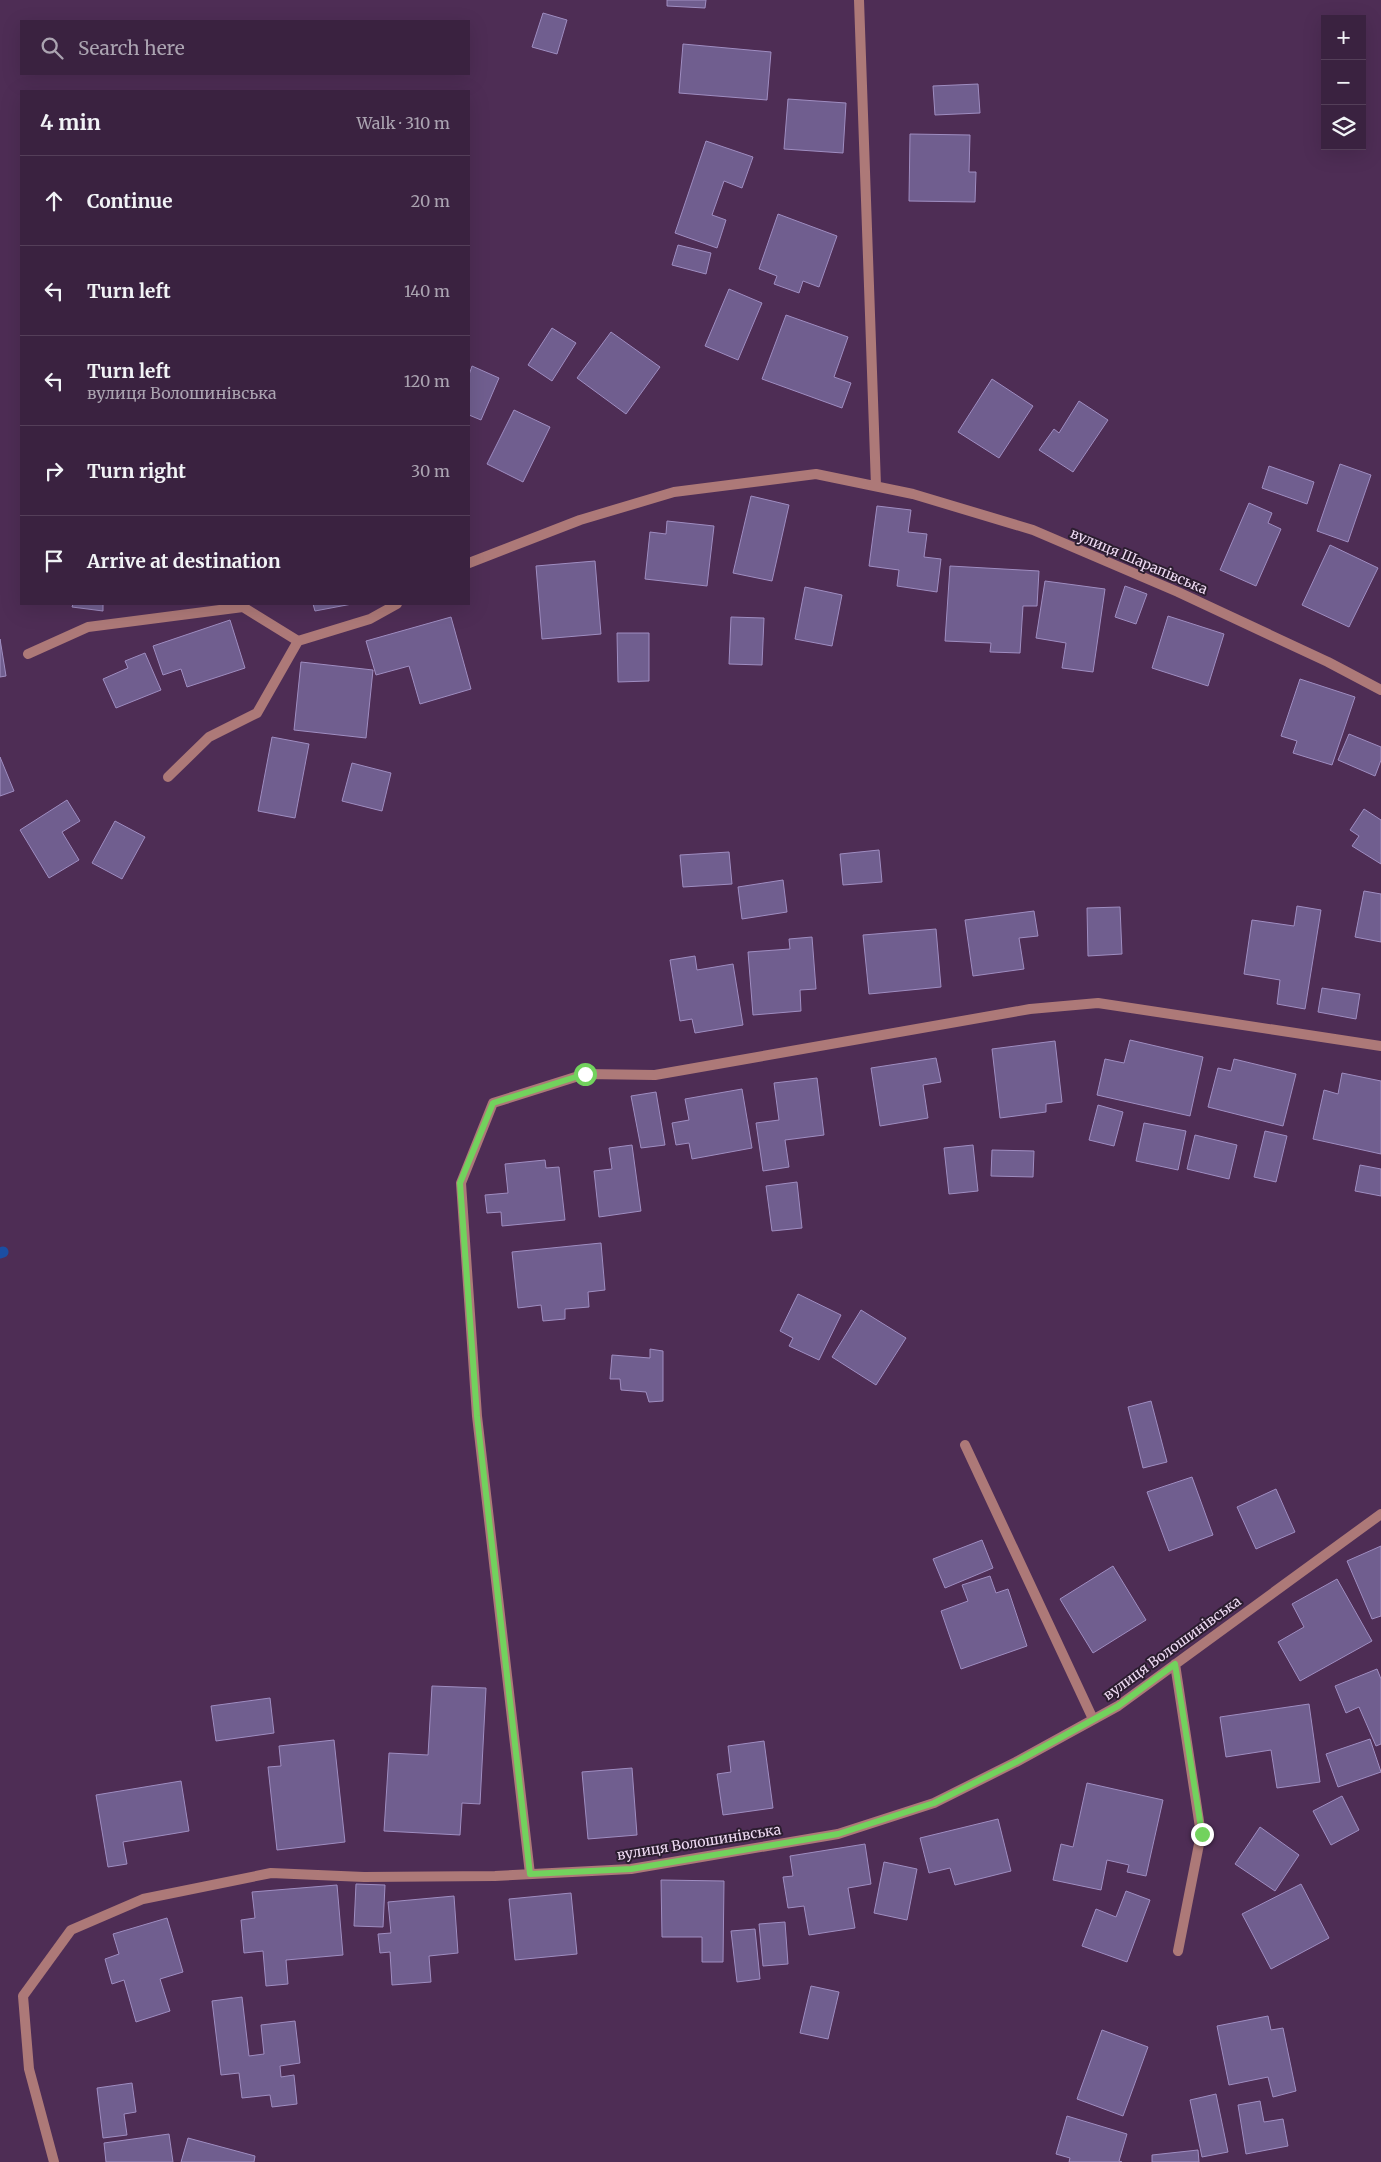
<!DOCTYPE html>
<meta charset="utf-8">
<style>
:root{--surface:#3a2240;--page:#412a47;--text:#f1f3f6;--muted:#aba4b1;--line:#543f59}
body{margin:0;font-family:Merriweather,serif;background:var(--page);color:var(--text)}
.controls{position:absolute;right:15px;top:15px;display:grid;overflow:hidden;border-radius:0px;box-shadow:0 5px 20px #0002}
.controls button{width:45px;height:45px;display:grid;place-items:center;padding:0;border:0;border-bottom:1px solid var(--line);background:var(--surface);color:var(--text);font:25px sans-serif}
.stop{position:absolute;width:15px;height:15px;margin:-11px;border:4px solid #72d25d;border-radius:50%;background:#fff}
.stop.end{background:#72d25d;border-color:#fff;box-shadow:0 1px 5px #0008}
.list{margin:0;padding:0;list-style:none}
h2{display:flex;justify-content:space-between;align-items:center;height:65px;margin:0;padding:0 20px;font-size:21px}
h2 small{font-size:16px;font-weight:400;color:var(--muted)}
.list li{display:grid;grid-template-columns:32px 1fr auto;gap:15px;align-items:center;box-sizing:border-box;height:90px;padding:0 20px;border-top:1px solid var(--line)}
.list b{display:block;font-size:19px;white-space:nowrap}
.list p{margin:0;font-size:16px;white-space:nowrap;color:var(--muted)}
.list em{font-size:16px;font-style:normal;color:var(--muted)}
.icon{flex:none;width:28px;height:28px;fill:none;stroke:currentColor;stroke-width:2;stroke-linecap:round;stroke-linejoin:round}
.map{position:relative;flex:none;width:1381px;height:2162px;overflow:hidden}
.search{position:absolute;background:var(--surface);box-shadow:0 5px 20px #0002;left:20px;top:20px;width:450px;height:55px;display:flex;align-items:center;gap:12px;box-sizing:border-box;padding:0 18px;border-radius:0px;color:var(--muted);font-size:19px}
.panel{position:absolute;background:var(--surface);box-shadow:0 5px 20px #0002;left:20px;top:90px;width:450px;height:515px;border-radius:0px}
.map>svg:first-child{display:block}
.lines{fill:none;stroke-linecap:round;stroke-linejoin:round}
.stream{stroke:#1b4ea2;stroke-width:11}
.building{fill:#705e8f;stroke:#9f8dc1}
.minor{stroke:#ad7978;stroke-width:10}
.route{stroke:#72d25d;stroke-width:6}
.labels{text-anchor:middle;stroke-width:4;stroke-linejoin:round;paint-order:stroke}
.street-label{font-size:14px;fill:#eedaf3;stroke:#2b1d2f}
</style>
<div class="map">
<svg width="1381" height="2162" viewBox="0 0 1381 2162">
<rect width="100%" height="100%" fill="#4e2d55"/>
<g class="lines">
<path class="stream" d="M0,1253L3,1252"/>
</g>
<path class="building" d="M667,0H706L705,8L667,6Z
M543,13L567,20L557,54L532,47Z
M683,44L771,52L767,100L679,93Z
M978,84L980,113L935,115L933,86Z
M788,99L846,103L843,153L784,149Z
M910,134L970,135L969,172H976L975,202L909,201Z
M706,141L753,157L742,188L724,181L712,215L726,220L717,248L675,233Z
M778,214L837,236L819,287L803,281L799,293L774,284L777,276L759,269Z
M678,245L711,253L706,274L672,265Z
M729,289L762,303L738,360L705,346Z
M786,315L848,337L834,377L851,383L842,408L762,379Z
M552,328L576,343L552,381L528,365Z
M611,332L660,367L626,414L577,378Z
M472,366L499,378L481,420L469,415V375Z
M992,379L1033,406L999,458L958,432Z
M1079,401L1108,420L1073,472L1039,450L1054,429L1059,433Z
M514,410L550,427L523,482L487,464Z
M1340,464L1371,475L1348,542L1317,531Z
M1269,466L1314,482L1307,504L1262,488Z
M751,496L789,505L772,581L733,573Z
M1249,503L1272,513L1268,523L1281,529L1256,586L1220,570Z
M877,506L911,510L908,532L927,534L924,557L941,559L937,592L897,586L899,570L869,566Z
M667,521L714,526L707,586L645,579L650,532L666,534Z
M1330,545L1378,568L1349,627L1302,605Z
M595,561L601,634L542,639L536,566Z
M950,566L1039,571L1037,606H1023L1020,653L990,652L991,643L945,641Z
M1045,581L1105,589L1093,672L1062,668L1066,643L1036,638Z
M1125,586L1147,594L1136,624L1115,617Z
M805,587L842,595L832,646L795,639Z
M73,604H103V611L72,607Z
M313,604H352L315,611Z
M1168,616L1224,634L1208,686L1152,668Z
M451,617L471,689L420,704L409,666L376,675L366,641Z
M731,617L764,618L762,665L729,664Z
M230,620L245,668L187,687L181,669L163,675L153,646Z
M617,633H649V681L618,682Z
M0,639L6,676L0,677Z
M145,653L161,690L116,708L103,679L128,668L125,661Z
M301,662L373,670L366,738L294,730Z
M1300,679L1355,697L1332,765L1293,753L1297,741L1281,736Z
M1349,734L1381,747V760L1375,776L1338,760Z
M272,737L309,744L295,818L258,811Z
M0,757L14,791L0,796Z
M352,763L391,773L382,811L342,801Z
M67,800L80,821L62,832L79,860L49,878L20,830Z
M1364,809L1381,820V864L1352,846L1359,836L1350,830Z
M115,821L145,837L122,879L92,863Z
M879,850L882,882L843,885L840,854Z
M729,852L732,884L683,887L680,855Z
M783,880L787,912L742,919L738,887Z
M1364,891L1381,894V942L1355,937Z
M1297,906L1321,910L1305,1009L1277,1004L1280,980L1244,974L1252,920L1294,926Z
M1120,907L1122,954L1088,956L1087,908Z
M1034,911L1038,936L1019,938L1024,969L973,976L965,920Z
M936,929L941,987L869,994L863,935Z
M812,937L816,989L800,990L801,1011L753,1015L748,952L790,949L789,939Z
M695,956L697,970L733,964L743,1025L695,1033L692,1019L680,1021L670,960Z
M1322,988L1360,994L1356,1019L1318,1012Z
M1130,1040L1203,1057L1190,1116L1097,1095L1105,1059L1124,1063Z
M1055,1041L1062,1102L1046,1104V1112L1000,1118L992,1049Z
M936,1058L941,1082L923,1085L928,1118L880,1126L871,1068Z
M1234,1059L1296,1074L1283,1126L1208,1107L1218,1068L1231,1071Z
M1342,1073L1381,1081V1154L1313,1139L1324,1090L1338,1094Z
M817,1078L824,1135L785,1140L789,1167L763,1171L756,1123L779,1120L774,1083Z
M742,1089L752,1148L692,1159L689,1143L676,1145L672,1123L689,1120L685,1099Z
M656,1092L665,1145L641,1148L631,1096Z
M1098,1105L1123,1112L1114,1146L1089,1140Z
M1144,1123L1186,1131L1178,1170L1136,1161Z
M1265,1131L1287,1136L1276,1182L1254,1177Z
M1195,1135L1237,1145L1229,1179L1187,1169Z
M632,1145L641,1211L599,1217L594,1171L612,1169L609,1148Z
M973,1145L978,1191L949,1194L944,1148Z
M992,1150L1034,1151L1033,1177L991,1176Z
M545,1160L546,1168L559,1167L565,1220L502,1226L501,1212L487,1213L485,1195L508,1193L505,1164Z
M1360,1165L1381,1169V1196L1355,1191Z
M797,1182L802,1228L772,1231L766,1186Z
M601,1243L605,1290L588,1292L589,1307L565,1309V1319L543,1321L541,1305L518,1308L512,1252Z
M798,1294L841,1315L819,1360L789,1346L793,1338L780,1331Z
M861,1310L906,1338L876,1385L832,1357Z
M650,1349L663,1351V1401L649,1402L646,1392L621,1390L620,1379H610L612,1355L650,1358Z
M1151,1401L1167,1462L1143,1468L1128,1407Z
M1192,1477L1213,1535L1169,1551L1147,1492Z
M1276,1489L1295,1532L1256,1549L1237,1507Z
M982,1540L993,1568L945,1588L933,1559Z
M1381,1546V1616L1372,1619L1347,1561Z
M1113,1566L1146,1620L1093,1653L1060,1599Z
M990,1576L996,1593L1008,1589L1027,1646L961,1669L941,1611L968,1601L962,1585Z
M1337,1579L1372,1641L1300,1681L1278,1642L1304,1627L1292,1604Z
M1377,1669L1381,1679V1744L1376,1746L1359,1707L1346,1713L1335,1686Z
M432,1686L486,1688L480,1804L462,1803L460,1835L384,1831L389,1753L428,1755Z
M270,1698L274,1733L216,1741L211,1706Z
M1309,1704L1320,1782L1277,1788L1271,1750L1226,1757L1220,1717Z
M1370,1739L1381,1772L1338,1787L1326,1754Z
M334,1740L345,1842L277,1850L268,1767L281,1766L279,1746Z
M764,1741L773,1808L723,1815L717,1774L731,1772L728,1746Z
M632,1768L637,1835L588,1839L582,1772Z
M181,1781L189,1831L123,1842L127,1864L108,1867L96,1795Z
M1087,1783L1163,1800L1146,1876L1127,1872L1129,1865L1107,1860L1101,1890L1053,1880L1061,1844L1073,1847Z
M1342,1796L1359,1830L1331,1845L1313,1811Z
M998,1819L1011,1871L955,1885L950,1868L929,1873L920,1838Z
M1260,1827L1299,1855L1275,1891L1235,1864Z
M865,1844L871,1884L848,1888L855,1928L809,1935L804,1906L788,1908L783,1877L793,1876L790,1856Z
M884,1862L917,1869L907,1920L874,1913Z
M661,1880L724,1881L723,1962H702V1937H662Z
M356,1884L385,1885L383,1927L354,1926Z
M1301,1884L1329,1938L1271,1969L1242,1914Z
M337,1885L343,1955L286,1960L288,1984L266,1986L263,1951L244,1953L241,1920L255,1918L252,1892Z
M1126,1891L1150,1900L1127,1962L1082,1946L1096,1909L1116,1917Z
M571,1893L577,1954L515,1960L509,1899Z
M454,1896L458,1953L429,1956L431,1982L392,1985L390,1952L380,1953L378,1934L391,1933L388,1902Z
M167,1918L183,1972L160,1979L170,2011L136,2022L124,1980L112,1984L105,1959L119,1954L113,1934Z
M785,1922L788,1964L763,1966L759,1924Z
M755,1929L760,1979L737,1982L731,1931Z
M811,1986L839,1992L828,2039L800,2033Z
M242,1997L249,2056L264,2054L261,2025L295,2021L300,2063L280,2066L281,2077L294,2075L297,2104L272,2107L270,2095L242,2098L239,2073L221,2075L212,2001Z
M1268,2016L1271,2030L1283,2028L1296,2091L1273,2097L1268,2077L1229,2085L1217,2026Z
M1102,2030L1148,2047L1123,2116L1077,2099Z
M132,2083L136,2112L124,2114L127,2135L103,2138L97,2088Z
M1216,2094L1228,2152L1202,2157L1190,2100Z
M1260,2101L1264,2122L1283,2119L1288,2146L1246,2154L1238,2105Z
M1067,2116L1127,2134L1119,2161L1122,2162H1069L1070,2158L1056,2154Z
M169,2134L173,2162H106L104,2143Z
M188,2138L255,2156L254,2162H181Z
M1198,2150L1199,2162H1152V2155Z"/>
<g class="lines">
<path class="minor" d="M859,0L876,486
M469,563L580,520L674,492L816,474L913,494L1033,530L1178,592L1328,662L1381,690
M298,641L370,619L397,604
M28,654L88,627L243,607L298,641
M168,777L209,737L257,713L298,641
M965,1445L1093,1719
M1175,1664L1201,1834L1178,1951
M530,1874L477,1416L461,1183L493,1103L585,1074L655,1075L1030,1009L1098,1003L1381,1046
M54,2162L29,2069L23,1996L71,1930L143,1899L271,1873L364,1877L495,1876L631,1869L838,1834L934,1803L1016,1762L1118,1706L1381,1514"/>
</g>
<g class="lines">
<path class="route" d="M585,1074L493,1103L460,1183L477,1416L530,1874L631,1869L838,1834L934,1803L1016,1762L1118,1706L1175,1664L1202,1834"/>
</g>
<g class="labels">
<g class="street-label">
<text transform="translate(1139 561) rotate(23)" y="5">вулиця Шарапівська</text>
<text transform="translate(1172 1648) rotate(-36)" y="5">вулиця Волошинівська</text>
<text transform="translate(699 1842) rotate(-9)" y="5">вулиця Волошинівська</text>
</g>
</g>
</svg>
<div class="controls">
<button>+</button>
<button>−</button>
<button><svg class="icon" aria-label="layers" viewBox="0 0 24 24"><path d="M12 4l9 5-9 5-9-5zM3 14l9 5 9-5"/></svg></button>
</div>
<div class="stop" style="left:585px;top:1074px"></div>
<div class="stop end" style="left:1202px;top:1834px"></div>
<div class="search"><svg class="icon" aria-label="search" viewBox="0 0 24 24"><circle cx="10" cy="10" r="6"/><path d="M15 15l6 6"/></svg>Search here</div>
<section class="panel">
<h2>4 min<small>Walk · 310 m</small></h2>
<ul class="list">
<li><svg class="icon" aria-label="ahead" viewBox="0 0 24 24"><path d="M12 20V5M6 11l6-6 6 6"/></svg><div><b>Continue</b></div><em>20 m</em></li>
<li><svg class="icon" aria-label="left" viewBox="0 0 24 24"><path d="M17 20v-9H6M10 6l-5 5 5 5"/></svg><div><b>Turn left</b></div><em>140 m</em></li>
<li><svg class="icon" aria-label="left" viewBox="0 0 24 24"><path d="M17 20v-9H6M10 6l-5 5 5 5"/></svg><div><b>Turn left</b><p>вулиця Волошинівська</p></div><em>120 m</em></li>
<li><svg class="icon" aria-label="right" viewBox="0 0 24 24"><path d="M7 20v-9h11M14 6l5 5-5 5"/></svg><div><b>Turn right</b></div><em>30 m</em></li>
<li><svg class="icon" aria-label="arrive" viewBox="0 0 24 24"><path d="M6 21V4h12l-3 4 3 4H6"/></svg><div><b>Arrive at destination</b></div></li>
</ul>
</section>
</div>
